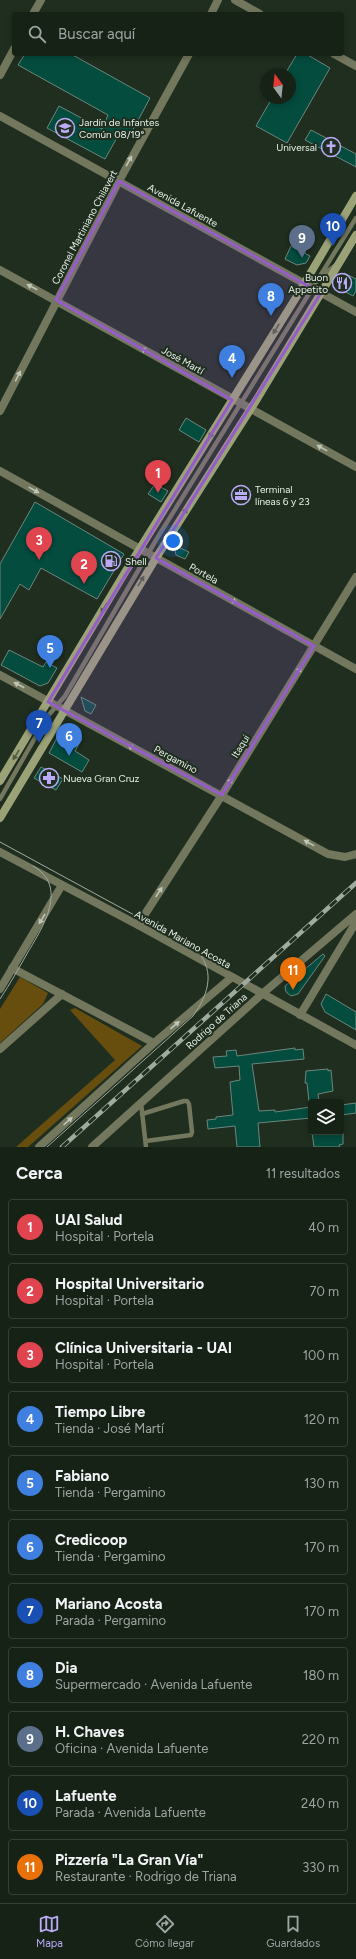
<!DOCTYPE html>
<html lang="es">
<meta charset="utf-8">
<style>
:root{--surface:#172217;--page:#242f24;--text:#f1f3f6;--muted:#9ea4a1;--line:#363f36;--accent:#baaaf7}
body{margin:0;font-family:Figtree,sans-serif;background:var(--page);color:var(--text)}
.controls{position:absolute;right:12px;bottom:12px;display:grid;overflow:hidden;border-radius:4px;box-shadow:0 2px 6px #0003}
.controls button{width:36px;height:36px;display:grid;place-items:center;padding:0;border:0;border-bottom:1px solid var(--line);background:var(--surface);color:var(--text);font:20px sans-serif}
.compass{position:absolute;left:260px;top:68px;width:36px;height:36px;border-radius:50%;background:var(--surface);box-shadow:0 2px 6px #0003;rotate:345deg}
.you{position:absolute;left:173px;top:541px;width:14px;height:14px;margin:-10px;border:3px solid #fff;border-radius:50%;background:#1a73e8;box-shadow:0 0 0 6px #1a73e833}
.badge{display:grid;place-items:center;width:26px;height:26px;border-radius:50%;background:var(--accent);color:#fff;font-size:13px;font-weight:700}
.pin{position:absolute;translate:-50% -33px;filter:drop-shadow(0 1px 2px #0008)}
.pin::after{content:'';position:absolute;top:21px;width:14px;height:12px;background:inherit;clip-path:polygon(0 0,100% 0,50% 100%)}
.list{margin:0;padding:0;list-style:none}
h2{display:flex;justify-content:space-between;align-items:center;height:52px;margin:0;padding:0 16px;font-size:17px}
h2 small{font-size:13px;font-weight:400;color:var(--muted)}
.list li{display:grid;grid-template-columns:26px 1fr auto;gap:12px;align-items:center;box-sizing:border-box;height:56px;margin:0 8px 8px;padding:0 8px;border:1px solid var(--line);border-radius:4px}
.list b{display:block;font-size:15px;white-space:nowrap}
.list p{margin:0;font-size:13px;white-space:nowrap;color:var(--muted)}
.list em{font-size:13px;font-style:normal;color:var(--muted)}
.icon{flex:none;width:22px;height:22px;fill:none;stroke:currentColor;stroke-width:2;stroke-linecap:round;stroke-linejoin:round}
.map{position:relative;flex:none;width:356px;height:1147px;overflow:hidden}
.search{position:absolute;background:var(--surface);box-shadow:0 2px 6px #0003;left:12px;right:12px;top:12px;height:44px;display:flex;align-items:center;gap:10px;box-sizing:border-box;padding:0 14px;border-radius:4px;color:var(--muted);font-size:15px}
.sheet{height:756px;background:var(--surface)}
nav{display:flex;justify-content:space-around;align-items:center;box-sizing:border-box;height:56px;border-top:1px solid var(--line);background:var(--surface);font-size:11px;color:var(--muted)}
nav a{display:grid;justify-items:center;gap:2px}
nav .on{color:var(--accent)}
.map>svg:first-child{display:block}
.green{fill:#674e0e}
.building{fill:#044c3e;stroke:#6c867e}
.lines{fill:none;stroke-linecap:round;stroke-linejoin:round}
.service{stroke:#73775d;stroke-width:4.5}
.minor{stroke:#73775d;stroke-width:8}
.tertiary{stroke:#73775d;stroke-width:8}
.secondary{stroke:#9ca278;stroke-width:8}
.tram{stroke:#a0aba0;stroke-width:1}
.rail-casing{stroke:#a0aba0;stroke-width:4.5}
.rail{stroke:#1f2e1f;stroke-width:3;stroke-dasharray:9;stroke-linecap:butt}
.oneway{fill:#bec6b7}
.oneway2{fill:#515c43}
.marked{fill:#965dc9;fill-opacity:0.2;stroke:#965dc9;stroke-width:3;stroke-linejoin:round}
.labels{text-anchor:middle;stroke-width:4;stroke-linejoin:round;paint-order:stroke}
.poi-label{font-size:10px;fill:#e7f0e7;stroke:#1f2e1f;text-anchor:start}
.street-label{font-size:10px;fill:#e7f0e7;stroke:#1f2e1f}
</style>
<div class="map">
<svg width="356" height="1147" viewBox="0 0 356 1147">
<rect width="100%" height="100%" fill="#1f2e1f"/>
<path class="green" d="M20,977L48,993L43,1004L0,1043V1009Z
M75,1008L142,1046L28,1147H16L115,1060L70,1010Z"/>
<path class="building" d="M25,54H71L150,98L128,139L119,134L105,159L47,128L59,106L102,129L108,115L18,65Z
M297,54H306L330,68L287,143L256,126L272,98H290V74H285Z
M311,130L356,154V167L305,140Z
M291,246L310,256L306,263L297,265L285,259Z
M344,273L356,279V291L353,296L338,288V285Z
M186,418L206,430L199,442L179,430Z
M155,484L168,491L161,502L148,494Z
M35,502L124,554L97,599L41,568L29,590L20,584L0,619V564Z
M178,547L189,552L185,559L176,555L175,551Z
M9,650L43,667L46,662L57,668L48,683L40,686L1,665Z
M81,697L96,705L91,714L85,711Z
M68,731L82,739L75,751L89,760L82,772L49,753L59,734Z
M41,767L63,779L56,790L34,778Z
M323,954L325,956L298,994L291,996L286,992L285,986Z
M326,994L356,1012V1030L325,1012L321,1004Z
M295,1048V1050L303,1049L304,1059L252,1064L259,1111L275,1110V1112L311,1107V1118L258,1123L260,1147H237L235,1126L208,1129L207,1120L216,1119V1117L233,1115L230,1082L240,1080L239,1066L215,1068L213,1057L227,1056L226,1051L236,1050L237,1056Z
M328,1069V1071L331,1070L333,1091L318,1094L319,1102H309L307,1083H305L306,1071Z
M356,1103V1113L341,1115V1105Z
M312,1132H343V1144L339,1145L340,1147H314Z"/>
<g class="lines">
<path class="service" d="M322,275L336,265
M0,799L47,717L65,696L156,540L356,218
M141,1103L146,1147
M142,1114L184,1101H187L189,1104L192,1132L191,1135L146,1141"/>
<path class="minor" d="M235,0L260,14
M33,14L41,0
M211,14L218,0
M334,54L356,66
M0,75L14,49
M0,270L356,467
M0,411L119,181L189,54
M0,471L356,669
M0,675L328,854L345,857L356,854
M138,925L222,795L356,577
M12,968L154,1043
M0,989L62,885
M300,1015L356,922
M0,1049L62,994
M39,1147L154,1043L232,977
M92,1147L262,994L356,914"/>
<path class="tertiary" d="M0,116L356,312
M0,852L138,925L356,1045"/>
<path class="secondary" d="M0,781L124,574L297,296L356,196
M0,818L156,558L257,399L356,235"/>
<path class="tram" d="M0,842L193,947C216,967 210,993 193,1016L47,1147
M0,999C10,984 19,968 28,952C43,927 69,886 33,866"/>
<g class="rail-casing">
<path id="rail" d="M62,1147L356,883"/>
</g>
<use href="#rail" class="rail"/>
</g>
<defs><path id="oneway-solid" d="M-6-.8H1V-3.2L6.5 0L1 3.2V.8H-6Z"/></defs>
<g class="oneway">
<use href="#oneway-solid" transform="translate(129 161) rotate(-61)"/>
<use href="#oneway-solid" transform="translate(32 287) rotate(-152)"/>
<use href="#oneway-solid" transform="translate(146 351) rotate(-151)"/>
<use href="#oneway-solid" transform="translate(18 376) rotate(-63)"/>
<use href="#oneway-solid" transform="translate(322 448) rotate(-151)"/>
<use href="#oneway-solid" transform="translate(34 490) rotate(29)"/>
<use href="#oneway-solid" transform="translate(232 600) rotate(29)"/>
<use href="#oneway-solid" transform="translate(298 672) rotate(-58)"/>
<use href="#oneway-solid" transform="translate(19 685) rotate(-152)"/>
<use href="#oneway-solid" transform="translate(133 748) rotate(-152)"/>
<use href="#oneway-solid" transform="translate(229 783) rotate(-58)"/>
<use href="#oneway-solid" transform="translate(309 843) rotate(-151)"/>
<use href="#oneway-solid" transform="translate(159 892) rotate(-57)"/>
<use href="#oneway-solid" transform="translate(42 919) rotate(121)"/>
<use href="#oneway-solid" transform="translate(175 1025) rotate(-41)"/>
<use href="#oneway-solid" transform="translate(68 1121) rotate(-42)"/>
</g>
<g class="oneway2">
<use href="#oneway-solid" transform="translate(276 329) rotate(122)"/>
<use href="#oneway-solid" transform="translate(212 433) rotate(122)"/>
<use href="#oneway-solid" transform="translate(184 513) rotate(-58)"/>
<use href="#oneway-solid" transform="translate(141 581) rotate(-59)"/>
<use href="#oneway-solid" transform="translate(104 608) rotate(121)"/>
<use href="#oneway-solid" transform="translate(16 755) rotate(122)"/>
</g>
<path class="marked" d="M119,181L321,293L156,558L314,646L222,795L48,702L232,400L56,300Z"/>
<defs>
<g id="school-ring" transform="scale(1)"><circle r="9.5" fill="#1f2e1f" stroke="#baaaf7" stroke-width="1.5"/><path d="M0-5L7-2L0 1L-7-2ZM-4 1L0 2.5L4 1V4Q0 6-4 4Z" fill="#baaaf7"/></g>
<g id="church-ring" transform="scale(1)"><circle r="9.5" fill="#1f2e1f" stroke="#baaaf7" stroke-width="1.5"/><path d="M-1.2-6h2.4v3.5h3.3v2.4h-3.3V6h-2.4V-.1h-3.3v-2.4h3.3Z" fill="#baaaf7"/></g>
<g id="restaurant-ring" transform="scale(1)"><circle r="9.5" fill="#1f2e1f" stroke="#baaaf7" stroke-width="1.5"/><path d="M-5-6h1v4h1v-4h1v4h1v-4h1v5L-1.5 .5V6h-2V.5L-5-1ZM5-6V6H3V1.5H1.5Q1.5-4 5-6Z" fill="#baaaf7"/></g>
<g id="office-ring" transform="scale(1)"><circle r="9.5" fill="#1f2e1f" stroke="#baaaf7" stroke-width="1.5"/><path d="M-6-3h4V-5.5h4V-3h4V5H-6ZM-1-4.5V-3h2v-1.5ZM-6 0V1H6V0Z" fill="#baaaf7"/></g>
<g id="fuel-ring" transform="scale(1)"><circle r="9.5" fill="#1f2e1f" stroke="#baaaf7" stroke-width="1.5"/><path d="M-5.5-6h7V0h2V4h1.3V-2.5L3-4.5l.8-.8L6-3V5H2.5V1h-1V6h-7ZM-4.2-4.7v3.2H.2V-4.7Z" fill="#baaaf7"/></g>
<g id="pharmacy-ring" transform="scale(1)"><circle r="9.5" fill="#1f2e1f" stroke="#baaaf7" stroke-width="1.5"/><path d="M-2-6h4v4h4v4h-4v4h-4v-4h-4v-4h4Z" fill="#baaaf7"/></g>
</defs>
<g fill-rule="evenodd">
<use href="#school-ring" x="65" y="128"/>
<use href="#church-ring" x="331" y="147"/>
<use href="#restaurant-ring" x="342" y="283"/>
<use href="#office-ring" x="241" y="495"/>
<use href="#fuel-ring" x="111" y="561"/>
<use href="#pharmacy-ring" x="49" y="778"/>
</g>
<g class="labels">
<g class="poi-label">
<text x="79" y="126">Jardín de Infantes<tspan x="79" dy="12">Común 08/19°</tspan></text>
<text x="317" y="151" text-anchor="end">Universal</text>
<text x="328" y="281" text-anchor="end">Buon<tspan x="328" dy="12">Appetito</tspan></text>
<text x="255" y="493">Terminal<tspan x="255" dy="12">líneas 6 y 23</tspan></text>
<text x="125" y="565">Shell</text>
<text x="63" y="782">Nueva Gran Cruz</text>
</g>
<g class="street-label">
<text transform="translate(183 205) rotate(29)" y="4">Avenida Lafuente</text>
<text transform="translate(84 227) rotate(-62)" y="4">Coronel Martiniano Chilavert</text>
<text transform="translate(183 360) rotate(29)" y="4">José Martí</text>
<text transform="translate(204 573) rotate(29)" y="4">Portela</text>
<text transform="translate(240 746) rotate(-58)" y="4">Itaqui</text>
<text transform="translate(176 759) rotate(28)" y="4">Pergamino</text>
<text transform="translate(183 939) rotate(29)" y="4">Avenida Mariano Acosta</text>
<text transform="translate(216 1021) rotate(-42)" y="4">Rodrigo de Triana</text>
</g>
</g>
</svg>
<div class="controls">
<button><svg class="icon" aria-label="layers" viewBox="0 0 24 24"><path d="M12 4l9 5-9 5-9-5zM3 14l9 5 9-5"/></svg></button>
</div>
<svg class="compass" viewBox="-18 -18 36 36"><path d="M0-13l5 13h-10z" fill="#e53935"/><path d="M0 13l5-13h-10z" fill="#9ea4a1"/></svg>
<div class="you"></div>
<div class="pin badge" style="left:158px;top:493px;background:#e0444e">1</div>
<div class="pin badge" style="left:84px;top:584px;background:#e0444e">2</div>
<div class="pin badge" style="left:39px;top:560px;background:#e0444e">3</div>
<div class="pin badge" style="left:232px;top:378px;background:#3f7fe0">4</div>
<div class="pin badge" style="left:50px;top:668px;background:#3f7fe0">5</div>
<div class="pin badge" style="left:69px;top:756px;background:#3f7fe0">6</div>
<div class="pin badge" style="left:39px;top:743px;background:#1a4fb4">7</div>
<div class="pin badge" style="left:271px;top:316px;background:#3f7fe0">8</div>
<div class="pin badge" style="left:302px;top:258px;background:#5c6f8a">9</div>
<div class="pin badge" style="left:333px;top:246px;background:#1a4fb4">10</div>
<div class="pin badge" style="left:293px;top:990px;background:#e8710a">11</div>
<div class="search"><svg class="icon" aria-label="search" viewBox="0 0 24 24"><circle cx="10" cy="10" r="6"/><path d="M15 15l6 6"/></svg>Buscar aquí</div>
</div>
<section class="sheet">
<h2>Cerca<small>11 resultados</small></h2>
<ul class="list">
<li><span class="badge" style="background:#e0444e">1</span><div><b>UAI Salud</b><p>Hospital · Portela</p></div><em>40 m</em></li>
<li><span class="badge" style="background:#e0444e">2</span><div><b>Hospital Universitario</b><p>Hospital · Portela</p></div><em>70 m</em></li>
<li><span class="badge" style="background:#e0444e">3</span><div><b>Clínica Universitaria - UAI</b><p>Hospital · Portela</p></div><em>100 m</em></li>
<li><span class="badge" style="background:#3f7fe0">4</span><div><b>Tiempo Libre</b><p>Tienda · José Martí</p></div><em>120 m</em></li>
<li><span class="badge" style="background:#3f7fe0">5</span><div><b>Fabiano</b><p>Tienda · Pergamino</p></div><em>130 m</em></li>
<li><span class="badge" style="background:#3f7fe0">6</span><div><b>Credicoop</b><p>Tienda · Pergamino</p></div><em>170 m</em></li>
<li><span class="badge" style="background:#1a4fb4">7</span><div><b>Mariano Acosta</b><p>Parada · Pergamino</p></div><em>170 m</em></li>
<li><span class="badge" style="background:#3f7fe0">8</span><div><b>Dia</b><p>Supermercado · Avenida Lafuente</p></div><em>180 m</em></li>
<li><span class="badge" style="background:#5c6f8a">9</span><div><b>H. Chaves</b><p>Oficina · Avenida Lafuente</p></div><em>220 m</em></li>
<li><span class="badge" style="background:#1a4fb4">10</span><div><b>Lafuente</b><p>Parada · Avenida Lafuente</p></div><em>240 m</em></li>
<li><span class="badge" style="background:#e8710a">11</span><div><b>Pizzería &quot;La Gran Vía&quot;</b><p>Restaurante · Rodrigo de Triana</p></div><em>330 m</em></li>
</ul>
</section>
<nav>
<a class="on"><svg class="icon" aria-label="map" viewBox="0 0 24 24"><path d="M3 6l6-2 6 2 6-2v14l-6 2-6-2-6 2zM9 4v14M15 6v14"/></svg>Mapa</a>
<a><svg class="icon" aria-label="directions" viewBox="0 0 24 24"><path d="M12 3l9 9-9 9-9-9zM9 14v-3h6M13 9l2 2-2 2"/></svg>Cómo llegar</a>
<a><svg class="icon" aria-label="saved" viewBox="0 0 24 24"><path d="M7 4h10v16l-5-4-5 4z"/></svg>Guardados</a>
</nav>
